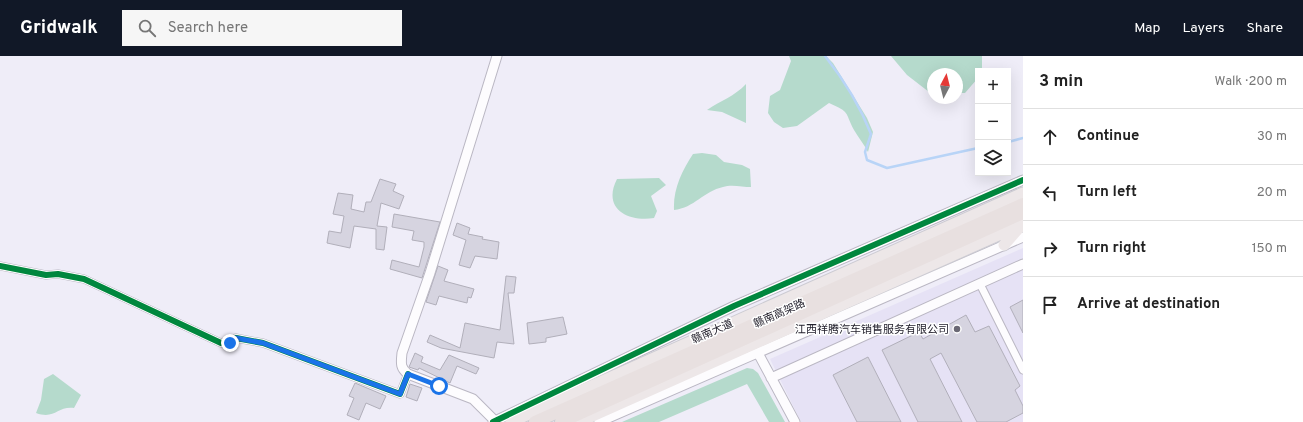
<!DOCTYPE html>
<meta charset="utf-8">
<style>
:root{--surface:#fff;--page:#f6f6f6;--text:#222;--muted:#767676;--line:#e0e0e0;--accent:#111827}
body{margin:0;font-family:Overpass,"Noto Sans SC",sans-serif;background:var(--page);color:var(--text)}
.controls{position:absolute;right:12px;top:12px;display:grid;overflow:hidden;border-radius:0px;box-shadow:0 4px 16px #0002}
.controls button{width:36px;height:36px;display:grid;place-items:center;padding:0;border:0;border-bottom:1px solid var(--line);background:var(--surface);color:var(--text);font:20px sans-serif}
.compass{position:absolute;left:927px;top:12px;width:36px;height:36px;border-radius:50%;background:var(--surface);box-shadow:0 4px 16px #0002;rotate:7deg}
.stop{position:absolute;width:12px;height:12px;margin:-9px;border:3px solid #1a73e8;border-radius:50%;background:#fff}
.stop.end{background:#1a73e8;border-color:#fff;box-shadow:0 1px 4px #0008}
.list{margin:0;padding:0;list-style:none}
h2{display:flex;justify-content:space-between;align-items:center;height:52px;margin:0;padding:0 16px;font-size:17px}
h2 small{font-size:13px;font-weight:400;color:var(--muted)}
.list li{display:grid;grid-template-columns:26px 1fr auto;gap:12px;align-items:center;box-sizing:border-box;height:56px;padding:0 16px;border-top:1px solid var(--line)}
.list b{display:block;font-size:15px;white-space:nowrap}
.list em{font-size:13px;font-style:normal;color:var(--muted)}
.icon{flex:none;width:22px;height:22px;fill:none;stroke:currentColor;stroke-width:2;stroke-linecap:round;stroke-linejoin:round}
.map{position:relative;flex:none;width:1023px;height:366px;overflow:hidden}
header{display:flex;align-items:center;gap:24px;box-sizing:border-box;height:56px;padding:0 20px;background:var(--accent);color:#fff}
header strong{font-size:19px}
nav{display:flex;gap:22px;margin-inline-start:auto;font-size:14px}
.search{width:280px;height:36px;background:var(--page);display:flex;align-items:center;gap:10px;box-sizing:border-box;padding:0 14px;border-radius:0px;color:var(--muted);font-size:15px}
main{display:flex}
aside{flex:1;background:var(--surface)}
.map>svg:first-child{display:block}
.built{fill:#e6e2f5}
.green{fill:#b5dacc}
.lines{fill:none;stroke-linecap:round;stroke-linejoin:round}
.stream{stroke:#b8d4f7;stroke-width:2.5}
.building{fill:#d6d4e0;stroke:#b1afba}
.minor-casing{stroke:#bab7c3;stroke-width:9}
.tertiary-casing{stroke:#bab7c3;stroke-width:11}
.primary-casing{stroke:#cdccd3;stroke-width:13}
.trunk-casing{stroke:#cdccd3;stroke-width:14}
.minor{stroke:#fdfcfe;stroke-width:7}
.tertiary{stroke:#fdfcfe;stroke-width:9}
.primary{stroke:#ede7e8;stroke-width:11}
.trunk{stroke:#e8e0e0;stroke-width:12}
.cycleway-casing{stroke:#fff;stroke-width:8}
.cycleway{stroke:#00873e;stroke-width:6}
.route{stroke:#1a73e8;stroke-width:5}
.poi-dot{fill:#6a6874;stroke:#fff;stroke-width:1.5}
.labels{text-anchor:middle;stroke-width:3;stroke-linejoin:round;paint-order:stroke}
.street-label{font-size:11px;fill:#23212d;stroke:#fff}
.poi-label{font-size:11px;fill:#23212d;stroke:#fff;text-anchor:end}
</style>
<header>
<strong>Gridwalk</strong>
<div class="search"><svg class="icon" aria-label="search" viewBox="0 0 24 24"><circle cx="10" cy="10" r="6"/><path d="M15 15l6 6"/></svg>Search here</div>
<nav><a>Map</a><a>Layers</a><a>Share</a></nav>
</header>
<main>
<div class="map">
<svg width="1023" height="366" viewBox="0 0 1023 366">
<rect width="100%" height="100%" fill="#efedf8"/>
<path class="built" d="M1023,192V366H801L770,303Z"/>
<path class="green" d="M789,0H826L833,7L867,62L873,76L868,96C864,88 858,81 854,74C844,55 851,57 829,47L797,70L783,72L774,66L768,57L770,40L780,34L791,5Z
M891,0H982V15H978V22L965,37H957V18H933V36H929L907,19Z
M746,28V67L722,56L707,54C720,45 735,40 746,28Z
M702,97L716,99L724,106L742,109L750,113L751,131C743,131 731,128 723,131C704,135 694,152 674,154C673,133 682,115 693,98Z
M659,122L666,129L651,140L657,155L654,162C627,166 602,152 617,123Z
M747,312L753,313L758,317L785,366H769L747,328L659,366H622Z
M53,318L81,339L74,352C57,350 55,364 36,357L41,344L44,323Z"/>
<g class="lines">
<path class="stream" d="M825,0C844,24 860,50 871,78L865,96L867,104L887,112L978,92
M1008,86L1023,82"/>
</g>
<path class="building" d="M380,123L396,128L393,135L404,140L399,153L381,147L377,170L387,171L384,194L376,193V173L354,170L350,192L327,187L329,175L341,177L344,160L333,158L338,137L353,139L351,153L364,156L366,146H371Z
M394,158L440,166L422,222L390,213L392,204L419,211L424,191V186L412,184L414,175L392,171Z
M457,167L470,172L468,178L483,181L482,183L499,186L497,203L475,200L470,212L459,209L466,184L453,179Z
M438,210L448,214L444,225L474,233L471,242L468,241L467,247L439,240L436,249L426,246Z
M506,220L516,221L514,237H508L514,288L497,286L494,302L441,292L427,286L430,279L460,292L465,267L500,274Z
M1023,244V277L1010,251Z
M966,259L975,276L989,270L1020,330L1015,334L1023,350V357L1006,366H977L941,297L930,303L962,366H918L882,294L919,276L923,283Z
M563,261L567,278L546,282V286L529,288L527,267Z
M415,297L423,301L421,306L440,314L449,299L479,312L476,318L457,310L450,327L419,312L418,314L409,311Z
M868,301L901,366H857L833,319Z
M355,327L386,340L380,353L366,347L359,364L347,359L354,342L349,340Z
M410,328L422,332L417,345L406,341Z"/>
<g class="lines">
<g class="minor-casing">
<path id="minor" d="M0,210L46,219L58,218L84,223L221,287H230L236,282L263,287L400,338L408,318
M980,228L1023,314"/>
</g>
<g class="tertiary-casing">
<path id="tertiary" d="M758,297L795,366
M771,322L1023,208
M495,365L473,343L408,318C400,312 401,307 402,297L430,217L497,0
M493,366L734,250L1023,124
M599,366L1023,181"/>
</g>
<g class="primary-casing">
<path id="primary" d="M1004,189L1019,172
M511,366L1023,137
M579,366L1023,168"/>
</g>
<g class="trunk-casing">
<path id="trunk" d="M535,366L1023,148
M561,366L1023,157"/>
</g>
<use href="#minor" class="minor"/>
<use href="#tertiary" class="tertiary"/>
<use href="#primary" class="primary"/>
<use href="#trunk" class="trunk"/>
<g class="cycleway-casing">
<path id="cycleway" d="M0,210L46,219L58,218L84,223L221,287H230L236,282L263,287L400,338L408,318
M493,366L734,250L1023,124"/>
</g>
<use href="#cycleway" class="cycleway"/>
</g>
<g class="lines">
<path class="route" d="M230,287L236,282L263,287L400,338L408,318L439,330"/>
</g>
<circle class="poi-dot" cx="957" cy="273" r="4"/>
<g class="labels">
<g class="street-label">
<text transform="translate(779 257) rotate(-24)" y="4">赣南高架路</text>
<text transform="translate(712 275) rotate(-24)" y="4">赣南大道</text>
</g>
<g class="poi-label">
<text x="949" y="277">江西祥腾汽车销售服务有限公司</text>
</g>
</g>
</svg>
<div class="controls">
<button>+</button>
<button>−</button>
<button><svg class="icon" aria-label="layers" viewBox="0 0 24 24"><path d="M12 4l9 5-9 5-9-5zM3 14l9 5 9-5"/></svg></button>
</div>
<svg class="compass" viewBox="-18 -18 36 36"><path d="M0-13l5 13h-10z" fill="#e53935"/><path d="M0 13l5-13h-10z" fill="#767676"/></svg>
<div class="stop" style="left:439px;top:330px"></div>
<div class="stop end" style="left:230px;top:287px"></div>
</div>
<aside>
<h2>3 min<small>Walk · 200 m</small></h2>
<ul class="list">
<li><svg class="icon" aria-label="ahead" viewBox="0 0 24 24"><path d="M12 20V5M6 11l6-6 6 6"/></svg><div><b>Continue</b></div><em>30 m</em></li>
<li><svg class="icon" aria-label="left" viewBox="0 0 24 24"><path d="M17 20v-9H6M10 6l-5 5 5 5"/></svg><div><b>Turn left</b></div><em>20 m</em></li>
<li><svg class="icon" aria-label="right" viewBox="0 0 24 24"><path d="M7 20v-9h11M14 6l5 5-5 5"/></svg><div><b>Turn right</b></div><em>150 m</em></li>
<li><svg class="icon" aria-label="arrive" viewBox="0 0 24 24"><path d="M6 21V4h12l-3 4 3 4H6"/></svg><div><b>Arrive at destination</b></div></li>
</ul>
</aside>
</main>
